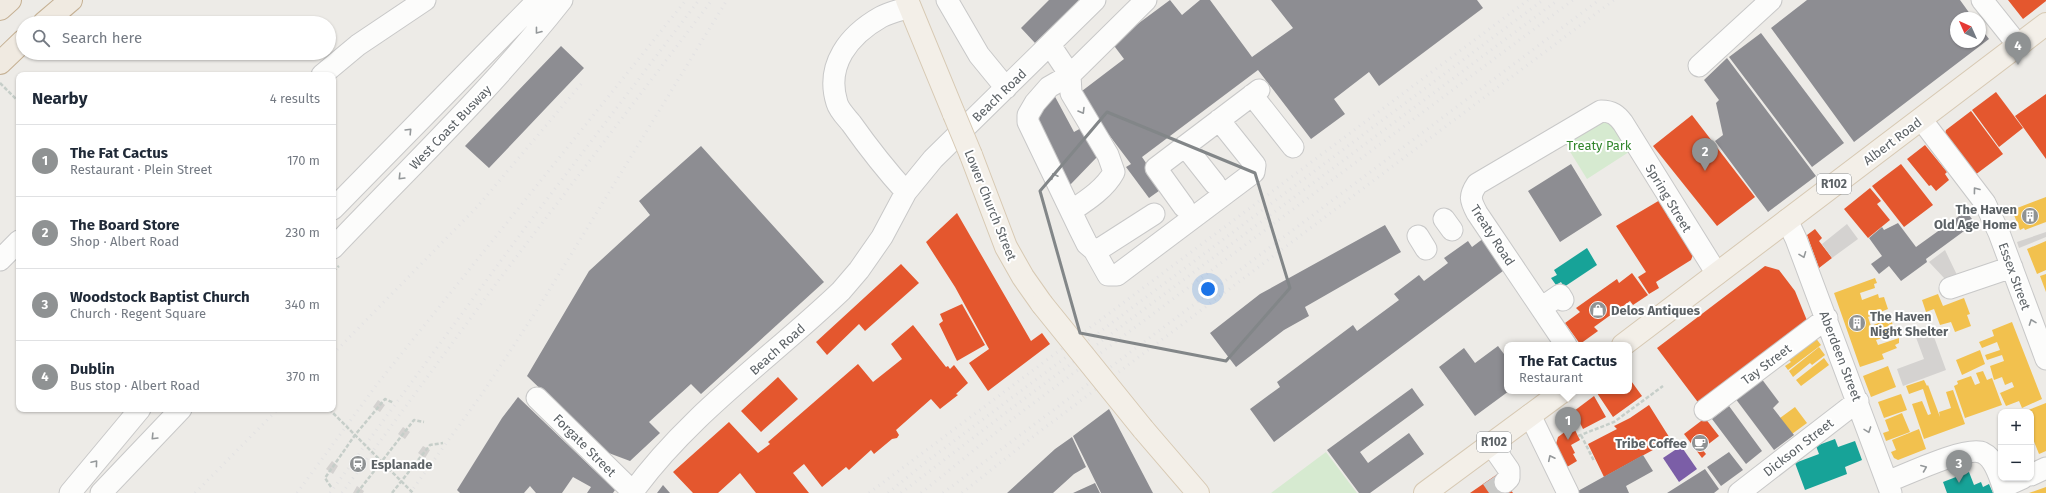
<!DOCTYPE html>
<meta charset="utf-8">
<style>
:root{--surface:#fff;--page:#f2f2f3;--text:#1f2937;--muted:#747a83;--line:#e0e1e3;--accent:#8f9293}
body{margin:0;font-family:"Fira Sans",sans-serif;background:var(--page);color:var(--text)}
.controls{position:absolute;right:12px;bottom:12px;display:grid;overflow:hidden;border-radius:8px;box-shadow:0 1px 3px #0004}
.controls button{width:36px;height:36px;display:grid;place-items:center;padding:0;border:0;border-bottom:1px solid var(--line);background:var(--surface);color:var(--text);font:20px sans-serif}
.compass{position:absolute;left:1950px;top:12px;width:36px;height:36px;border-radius:50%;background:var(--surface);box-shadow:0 1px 3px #0004;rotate:315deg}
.you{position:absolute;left:1208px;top:289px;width:14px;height:14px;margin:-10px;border:3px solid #fff;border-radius:50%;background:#1a73e8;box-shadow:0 0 0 6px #1a73e833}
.badge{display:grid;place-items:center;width:26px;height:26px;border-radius:50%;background:var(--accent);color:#fff;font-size:13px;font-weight:700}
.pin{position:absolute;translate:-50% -33px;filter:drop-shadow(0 1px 2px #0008)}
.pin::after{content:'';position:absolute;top:21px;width:14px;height:12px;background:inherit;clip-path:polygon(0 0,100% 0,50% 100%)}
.popup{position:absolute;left:1504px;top:342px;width:128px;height:52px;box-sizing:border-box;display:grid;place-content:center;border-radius:8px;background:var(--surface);filter:drop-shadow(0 1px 3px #0005);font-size:13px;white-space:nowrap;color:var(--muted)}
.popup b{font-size:15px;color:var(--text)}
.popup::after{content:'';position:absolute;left:50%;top:100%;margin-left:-8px;border:8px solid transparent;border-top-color:var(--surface)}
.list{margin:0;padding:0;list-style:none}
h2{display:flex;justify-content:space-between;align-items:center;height:52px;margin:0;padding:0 16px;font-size:17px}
h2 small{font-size:13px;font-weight:400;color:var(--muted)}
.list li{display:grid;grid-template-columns:26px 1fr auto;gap:12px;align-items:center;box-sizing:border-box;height:72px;padding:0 16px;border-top:1px solid var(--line)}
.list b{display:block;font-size:15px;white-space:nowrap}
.list p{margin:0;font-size:13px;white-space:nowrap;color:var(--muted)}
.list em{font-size:13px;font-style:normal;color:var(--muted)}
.icon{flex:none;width:22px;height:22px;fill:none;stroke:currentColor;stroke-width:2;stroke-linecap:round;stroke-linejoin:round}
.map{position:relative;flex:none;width:2046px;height:493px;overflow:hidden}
.search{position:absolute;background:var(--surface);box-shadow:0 1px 3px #0004;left:16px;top:16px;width:320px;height:44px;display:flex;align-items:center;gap:10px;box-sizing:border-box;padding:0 14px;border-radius:22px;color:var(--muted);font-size:15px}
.panel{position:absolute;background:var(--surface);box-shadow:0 1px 3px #0004;left:16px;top:72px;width:320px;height:340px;border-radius:8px}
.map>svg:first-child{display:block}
.green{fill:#d6ead0}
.homes{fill:#f2c14e}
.shops{fill:#e4572e}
.offices{fill:#7b5ea7}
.public{fill:#17a398}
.industry{fill:#8d8d92}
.building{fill:#d4d2d0}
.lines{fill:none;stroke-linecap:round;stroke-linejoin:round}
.minor-tunnel{stroke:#c9c9c7;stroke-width:21;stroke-dasharray:21 10;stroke-linecap:butt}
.minor-casing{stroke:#c8c8c8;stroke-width:23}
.major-casing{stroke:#d7c9b3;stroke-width:24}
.highway-casing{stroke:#c5b093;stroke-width:24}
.path{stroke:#c6cec9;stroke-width:2.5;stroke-dasharray:4 2;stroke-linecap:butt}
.minor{stroke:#fcfcfb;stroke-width:21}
.major{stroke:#f3efe8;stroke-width:22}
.highway{stroke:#f0eae1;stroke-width:22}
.rail{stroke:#e3e2e3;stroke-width:3;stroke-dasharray:1 5;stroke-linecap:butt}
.major-bridge-casing{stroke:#d7c9b3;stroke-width:24;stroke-linecap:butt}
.path-bridge{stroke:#c6cec9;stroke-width:2.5;stroke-dasharray:4 2;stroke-linecap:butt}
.major-bridge{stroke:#f3efe8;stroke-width:22}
.oneway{stroke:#94989a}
.marked{fill:none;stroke:#828688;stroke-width:3;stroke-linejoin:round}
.labels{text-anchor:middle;stroke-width:4;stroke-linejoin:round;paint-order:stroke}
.shield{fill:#fff;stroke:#8d9194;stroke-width:1}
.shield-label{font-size:12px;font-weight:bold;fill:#5c6266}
.street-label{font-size:13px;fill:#5c6266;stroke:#fff}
.park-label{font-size:13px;fill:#32862c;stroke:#fff}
.poi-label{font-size:13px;font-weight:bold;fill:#5c6266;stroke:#fff;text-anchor:start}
</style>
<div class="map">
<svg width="2046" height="493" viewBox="0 0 2046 493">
<rect width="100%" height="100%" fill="#edebe7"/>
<path class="green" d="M1601,118L1611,119L1632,150L1587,179L1564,142Z
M1326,452L1357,493H1271Z"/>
<path class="homes" d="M2046,197V222L2025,230L2024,228L2020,230L2012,210Z
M2046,241V270L2037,274L2027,249Z
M2046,274V292L2040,276Z
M1875,278L1877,283L1874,284L1875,288L1860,293L1862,300L1878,294L1879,298L1884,297L1888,309L1868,317L1871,326L1886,320L1888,324L1892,322L1894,330L1890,331L1892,335L1876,340L1878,345L1899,338V343L1895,345L1897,348L1882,354L1884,359L1860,367L1834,293Z
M1938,294L1943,306L1964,298L1970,314L1967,315L1971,326L1955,332L1951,322L1940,325L1934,309L1926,312L1922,300Z
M2012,322L2042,399L2022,408L2019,401L2006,406L2000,393L2014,387L2012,382L2005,385L2002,377L1994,380L1990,366L2004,361L2002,355L1987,360L1985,355L2000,350L1997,342L1982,348L1979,342L1994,336L1992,330Z
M1815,337L1821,345L1788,370L1785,366L1791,362L1789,360Z
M1819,347L1825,355L1812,365L1810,363L1793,377L1789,371Z
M1980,350L1985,364L1962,375L1956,360Z
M1824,358L1829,365L1801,386L1796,380Z
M1888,366L1896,387L1871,397L1863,376Z
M1983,371L1987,380L1992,378L2002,405L1965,418L1954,386L1958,384L1957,381L1971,376L1975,385L1980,383L1976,373Z
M1924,380L1927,386L1928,385L1940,417L1939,412L1951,408L1946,392L1953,390L1965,424L1924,439L1912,404L1922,401L1928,415L1931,414L1923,389L1909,394L1906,386Z
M1901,394L1907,410L1884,418L1878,402Z
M2046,403V451L2039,454L2031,434L2034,433L2031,424V412L2026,411Z
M1795,407L1807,423L1792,434L1780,418Z
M1902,413L1910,432L1886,441L1883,433L1889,431L1885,420Z
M1919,429L1926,449L1898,460L1894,458L1891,452L1896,450L1892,440Z
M2046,487V493H2029Z"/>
<path class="shops" d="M2008,0H2046V1L2023,19Z
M1996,92L2023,128L1999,147L1972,110Z
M2046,94V159L2015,116Z
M1971,111L2003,154L1975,175L1945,134L1946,130Z
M1692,115L1755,197L1717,226L1653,146Z
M1925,145L1947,172L1945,174L1949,180L1936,191L1931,185L1929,186L1907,159Z
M1901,164L1933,205L1904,227L1872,186Z
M1870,188L1881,201L1877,204L1890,220L1868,238L1844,209Z
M1660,200L1669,213L1667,215L1693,255L1691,260L1656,282L1659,288L1649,294L1638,277L1646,272L1616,226Z
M957,213L1031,341L1042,333L1050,344L988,391L969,363L989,349L955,287L926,242Z
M1815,229L1822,238L1819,241L1832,258L1819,268L1807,235Z
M901,264L919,283L865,331L859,324L827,355L816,342Z
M1765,266L1779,270L1795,291L1808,323L1700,405L1657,348Z
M1632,273L1648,295L1633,305L1630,301L1594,327L1598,331L1580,344L1565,323L1580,312L1576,308L1617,279L1619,283Z
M962,304L985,345L957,361L939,324L943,321L940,314Z
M913,325L946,367L948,366L950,369L954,365L968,383L956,394L958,395L940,409L931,399L896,430L899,435L897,438L892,439L874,454L871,450L849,470L846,467L822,487L804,464L793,473L809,493H756L740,473L718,493H693L673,472L729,422L758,453L770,444L768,442L858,364L873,382L902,359L891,344Z
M778,377L798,399L761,432L741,411Z
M1629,378L1642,396L1613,417L1597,393L1600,391H1629Z
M1594,396L1606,417L1583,429L1574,411Z
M1649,405L1671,440L1604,477L1588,444L1617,429L1614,426L1630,418Z
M1705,418L1719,436L1702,449L1706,454L1702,458L1684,434Z
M1573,426L1580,440L1571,445L1575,453L1573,454L1577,461L1567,467L1556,444L1558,437Z
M1499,473L1513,493H1470Z"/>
<path class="offices" d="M1681,446L1697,469L1679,482L1663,458Z"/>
<path class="public" d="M1587,248L1597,265L1564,287L1561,282L1556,285L1551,278L1557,275L1554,270Z
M1835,439L1838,447L1855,441L1862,460L1845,467L1847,474L1805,490L1795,463L1819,454L1816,446Z
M1969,472L1974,485L1981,482L1983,487L1989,484L1993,493H1947L1943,482Z"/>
<path class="industry" d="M1049,0H1079L1035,43L1021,28Z
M1170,0L1182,15L1200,0H1210L1252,57L1293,28L1271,0H1477L1483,8L1379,86L1369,72L1334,99L1345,114L1311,139L1258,70L1142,157L1163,188L1149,198L1126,167L1131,164L1078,94L1124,59L1112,43Z
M1807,0H1960L1973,18H1956V42H1980V27L1989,39L1854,142L1771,28Z
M1761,33L1844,143L1812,167L1729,57Z
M561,46L584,68L489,168L465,146Z
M1727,58L1816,176L1768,212L1715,141L1723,135L1716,103L1719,100L1704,80Z
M1052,91L1074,132L1083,127L1098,156L1070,185L1037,120Z
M701,146L824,282L701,394L691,384L649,422L660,433L630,461L606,452L527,376L589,271L650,215L639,201Z
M1571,164L1602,215L1560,242L1528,191Z
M1966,211L1975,223L1926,259L1927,262L1901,281L1889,266L1879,274L1871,264L1882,256L1869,238L1882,227L1884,230L1898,223L1916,247Z
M1385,225L1401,252L1305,307L1309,316L1284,330L1236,367L1210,333L1260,294Z
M1484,238L1507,268L1274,442L1250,409L1280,387L1277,382L1353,325L1357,331L1399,300L1394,294L1419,275L1424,281L1448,263L1444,258L1468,241L1472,247Z
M1498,346L1507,358V391H1509L1475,416L1439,367L1464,348L1475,363Z
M1761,378L1779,402L1773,408L1794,435L1774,450L1735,398Z
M1412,388L1424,405L1360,452L1368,463L1409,433L1424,454L1370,493H1359L1327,450Z
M518,397L615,490L613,493H587L591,487L573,477L562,493H536L530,486L524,493H460L457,490L502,418Z
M1729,406L1762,451L1746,464L1712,419Z
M1109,409L1153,493H1101L1073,436Z
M1072,437L1086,467L1074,474L1053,493H1007L1055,449Z
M1729,452L1743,470L1721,486L1707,467Z
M1643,455L1653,471L1626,486L1629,493H1579L1578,491Z
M1705,469L1719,489L1714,493H1667Z
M1095,483L1100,493H1073Z
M663,485L670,493H657Z"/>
<path class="building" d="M1847,224L1858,239L1832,258L1822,244Z
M2046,232V237L2019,248L2017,242Z
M1945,250L1957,275L1945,279L1929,262Z
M1930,326L1946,370L1903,386L1897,369L1924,359L1914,332Z
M378,400L385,405L380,412L373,407Z
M403,427L410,432L405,439L398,434Z
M423,446L430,450L425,458L418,453Z
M332,461L338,466L333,474L326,469Z
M357,486L364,491L363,493H353Z"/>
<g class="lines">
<path class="minor-tunnel" d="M1489,493L1505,482"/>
<g class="minor-casing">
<path id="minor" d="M947,0L979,55L1006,88
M1146,0L1070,75L1049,87L1035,103L1028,115V122L1079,228L1087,244L1094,250L1101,248L1154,214
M1982,0L2018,45
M1050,45L1070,75L1071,93L1108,155L1114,172C1105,189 1086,201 1071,211
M1699,66L1771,0
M322,75L358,45L425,0
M1252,95L1293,147
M1921,119L1985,203L1999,233L2046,359
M1185,146L1215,184
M906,192C886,170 868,147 851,123C846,117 839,110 837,103C825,65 849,35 881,17C890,12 901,10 910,7
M1184,207L1156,168L1259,90
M333,209L538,0
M1444,219L1452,230
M1787,220L1796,239L1891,493
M1418,236L1426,249
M333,248C410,167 492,89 562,0
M1094,250L1108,275H1117L1254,172L1255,165L1219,120
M0,260L19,241
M1950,288L2012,267
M1541,308L1560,295L1563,300
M1566,345L1477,213C1470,200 1469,196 1477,184L1601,111C1612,111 1617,115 1623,123L1717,274
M537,398L633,492
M1705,410L1827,318
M1530,415L1568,493
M1491,444L1509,470V478L1505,482
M2031,475L2046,468
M1887,482C1905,475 1968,445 1983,453C1996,459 2001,481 2005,493
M2003,487L2023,478
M70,493L140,409
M101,493L181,409
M632,493C689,414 771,358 841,291L859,270L882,237L906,192L933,159L1095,0
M1739,493L1858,401"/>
</g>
<g class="major-casing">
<path id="major" d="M907,0L954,114
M971,155L1006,247L1023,277L1042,304
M1623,345L2046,24
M1143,429L1198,493
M1425,493L1563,391"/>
</g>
<g class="highway-casing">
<path id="highway" d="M0,9L10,0
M44,23L71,0
M0,63L23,41"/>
</g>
<path class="path" d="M0,83L19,102
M333,271L339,266
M1581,435L1594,461
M1578,436L1614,422L1663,386
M331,487L325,478L355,435L385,399L394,403
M357,493L414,420L424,422
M392,493L430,445L443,443"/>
<use href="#minor" class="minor"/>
<use href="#major" class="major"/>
<use href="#highway" class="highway"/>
<path class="rail" d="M333,354L478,206L582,83
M195,493L278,409
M297,493L378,383L686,0
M330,493L525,228L699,0
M342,493L495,285L712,0
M410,493L482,394L537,310L727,0
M869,493L1528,0
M888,493L926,462L1543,0
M901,493L1012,408L1558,0
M921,493L1019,414L1573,0
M943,493L1599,0
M962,493L1039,432L1614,0"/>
<g class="major-bridge-casing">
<path id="major-bridge" d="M954,114L971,155
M1042,304L1143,429"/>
</g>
<path class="path-bridge" d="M329,409L413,493"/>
<use href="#major-bridge" class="major-bridge"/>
</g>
<defs><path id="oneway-chevron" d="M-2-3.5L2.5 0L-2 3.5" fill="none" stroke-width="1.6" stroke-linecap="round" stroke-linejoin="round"/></defs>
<g class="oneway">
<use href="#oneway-chevron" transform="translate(538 31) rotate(128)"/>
<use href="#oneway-chevron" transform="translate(1082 111) rotate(59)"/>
<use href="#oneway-chevron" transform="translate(409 131) rotate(-46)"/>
<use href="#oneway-chevron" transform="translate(1054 176) rotate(-116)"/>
<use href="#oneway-chevron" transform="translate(401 177) rotate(134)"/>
<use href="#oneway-chevron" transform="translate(1976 190) rotate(-127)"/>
<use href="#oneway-chevron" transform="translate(1803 255) rotate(69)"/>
<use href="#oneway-chevron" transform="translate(2032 322) rotate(-110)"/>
<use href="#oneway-chevron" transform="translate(1868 430) rotate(70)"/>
<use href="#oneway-chevron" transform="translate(154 437) rotate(134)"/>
<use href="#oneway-chevron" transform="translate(1551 458) rotate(-116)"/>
<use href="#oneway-chevron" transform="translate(95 463) rotate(-50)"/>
<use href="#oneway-chevron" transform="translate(1924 468) rotate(-22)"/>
</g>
<path class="marked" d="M1107,112L1255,173L1290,288L1226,361L1080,333L1040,191Z"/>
<defs>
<g id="building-disc" transform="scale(0.9)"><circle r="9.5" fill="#8f9293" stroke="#fff"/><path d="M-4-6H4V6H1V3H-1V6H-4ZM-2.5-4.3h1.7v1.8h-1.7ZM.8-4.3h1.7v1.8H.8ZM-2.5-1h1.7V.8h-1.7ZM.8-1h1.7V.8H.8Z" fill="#fff"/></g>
<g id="shop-disc" transform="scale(0.9)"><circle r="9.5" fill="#8f9293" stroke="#fff"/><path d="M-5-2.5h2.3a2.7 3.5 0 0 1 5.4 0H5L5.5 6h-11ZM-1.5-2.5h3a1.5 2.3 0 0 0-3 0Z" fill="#fff"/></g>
<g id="cafe-disc" transform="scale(0.9)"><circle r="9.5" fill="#8f9293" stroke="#fff"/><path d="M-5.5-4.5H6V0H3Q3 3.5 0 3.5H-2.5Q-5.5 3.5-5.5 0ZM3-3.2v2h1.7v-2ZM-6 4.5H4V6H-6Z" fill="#fff"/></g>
<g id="station-disc" transform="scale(0.9)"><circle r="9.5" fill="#8f9293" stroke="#fff"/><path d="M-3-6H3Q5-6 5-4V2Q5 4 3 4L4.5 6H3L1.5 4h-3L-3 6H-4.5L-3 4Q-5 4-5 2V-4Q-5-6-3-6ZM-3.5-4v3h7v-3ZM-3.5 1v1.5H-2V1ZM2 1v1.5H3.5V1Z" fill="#fff"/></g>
</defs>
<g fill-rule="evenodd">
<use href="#building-disc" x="2030" y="216"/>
<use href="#shop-disc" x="1598" y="310"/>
<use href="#building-disc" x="1857" y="323"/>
<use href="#cafe-disc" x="1700" y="443"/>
<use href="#station-disc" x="358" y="464"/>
</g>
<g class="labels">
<g class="shield">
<rect x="1817" y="174" width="34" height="20" rx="3"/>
<rect x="1477" y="432" width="34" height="20" rx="3"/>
</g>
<g class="shield-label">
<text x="1834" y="188">R102</text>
<text x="1494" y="446">R102</text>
</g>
<g class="street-label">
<text transform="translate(999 95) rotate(-44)" y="5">Beach Road</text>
<text transform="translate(450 127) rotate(-46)" y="5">West Coast Busway</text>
<text transform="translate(1892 141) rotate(-37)" y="5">Albert Road</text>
<text transform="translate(1669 198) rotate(59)" y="5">Spring Street</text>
<text transform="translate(991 205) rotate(68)" y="5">Lower Church Street</text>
<text transform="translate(1493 235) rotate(57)" y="5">Treaty Road</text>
<text transform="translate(2015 276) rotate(70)" y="5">Essex Street</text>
<text transform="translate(777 349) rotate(-42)" y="5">Beach Road</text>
<text transform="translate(1841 356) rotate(69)" y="5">Aberdeen Street</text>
<text transform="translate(1766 364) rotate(-37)" y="5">Tay Street</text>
<text transform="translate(585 445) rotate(45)" y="5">Forgate Street</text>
<text transform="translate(1798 447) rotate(-38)" y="5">Dickson Street</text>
</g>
<g class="park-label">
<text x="1599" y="150">Treaty Park</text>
</g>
<g class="poi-label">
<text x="2017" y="214" text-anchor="end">The Haven<tspan x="2017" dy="15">Old Age Home</tspan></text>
<text x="1611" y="315">Delos Antiques</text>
<text x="1870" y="321">The Haven<tspan x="1870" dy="15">Night Shelter</tspan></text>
<text x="1687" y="448" text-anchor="end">Tribe Coffee</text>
<text x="371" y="469">Esplanade</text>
</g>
</g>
</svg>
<div class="controls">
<button>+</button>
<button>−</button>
</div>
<svg class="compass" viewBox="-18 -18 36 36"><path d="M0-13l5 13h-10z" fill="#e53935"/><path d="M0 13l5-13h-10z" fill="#747a83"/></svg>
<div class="you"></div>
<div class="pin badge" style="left:1568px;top:440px">1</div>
<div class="popup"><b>The Fat Cactus</b>Restaurant</div>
<div class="pin badge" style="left:1705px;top:171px">2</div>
<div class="pin badge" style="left:1959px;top:483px">3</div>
<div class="pin badge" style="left:2018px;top:65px">4</div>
<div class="search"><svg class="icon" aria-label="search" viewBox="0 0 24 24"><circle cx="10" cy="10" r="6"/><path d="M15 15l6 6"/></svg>Search here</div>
<section class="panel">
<h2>Nearby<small>4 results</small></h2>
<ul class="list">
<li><span class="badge">1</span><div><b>The Fat Cactus</b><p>Restaurant · Plein Street</p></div><em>170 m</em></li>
<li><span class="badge">2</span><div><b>The Board Store</b><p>Shop · Albert Road</p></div><em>230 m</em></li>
<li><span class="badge">3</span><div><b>Woodstock Baptist Church</b><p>Church · Regent Square</p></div><em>340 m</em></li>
<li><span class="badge">4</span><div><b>Dublin</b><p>Bus stop · Albert Road</p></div><em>370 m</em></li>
</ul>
</section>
</div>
